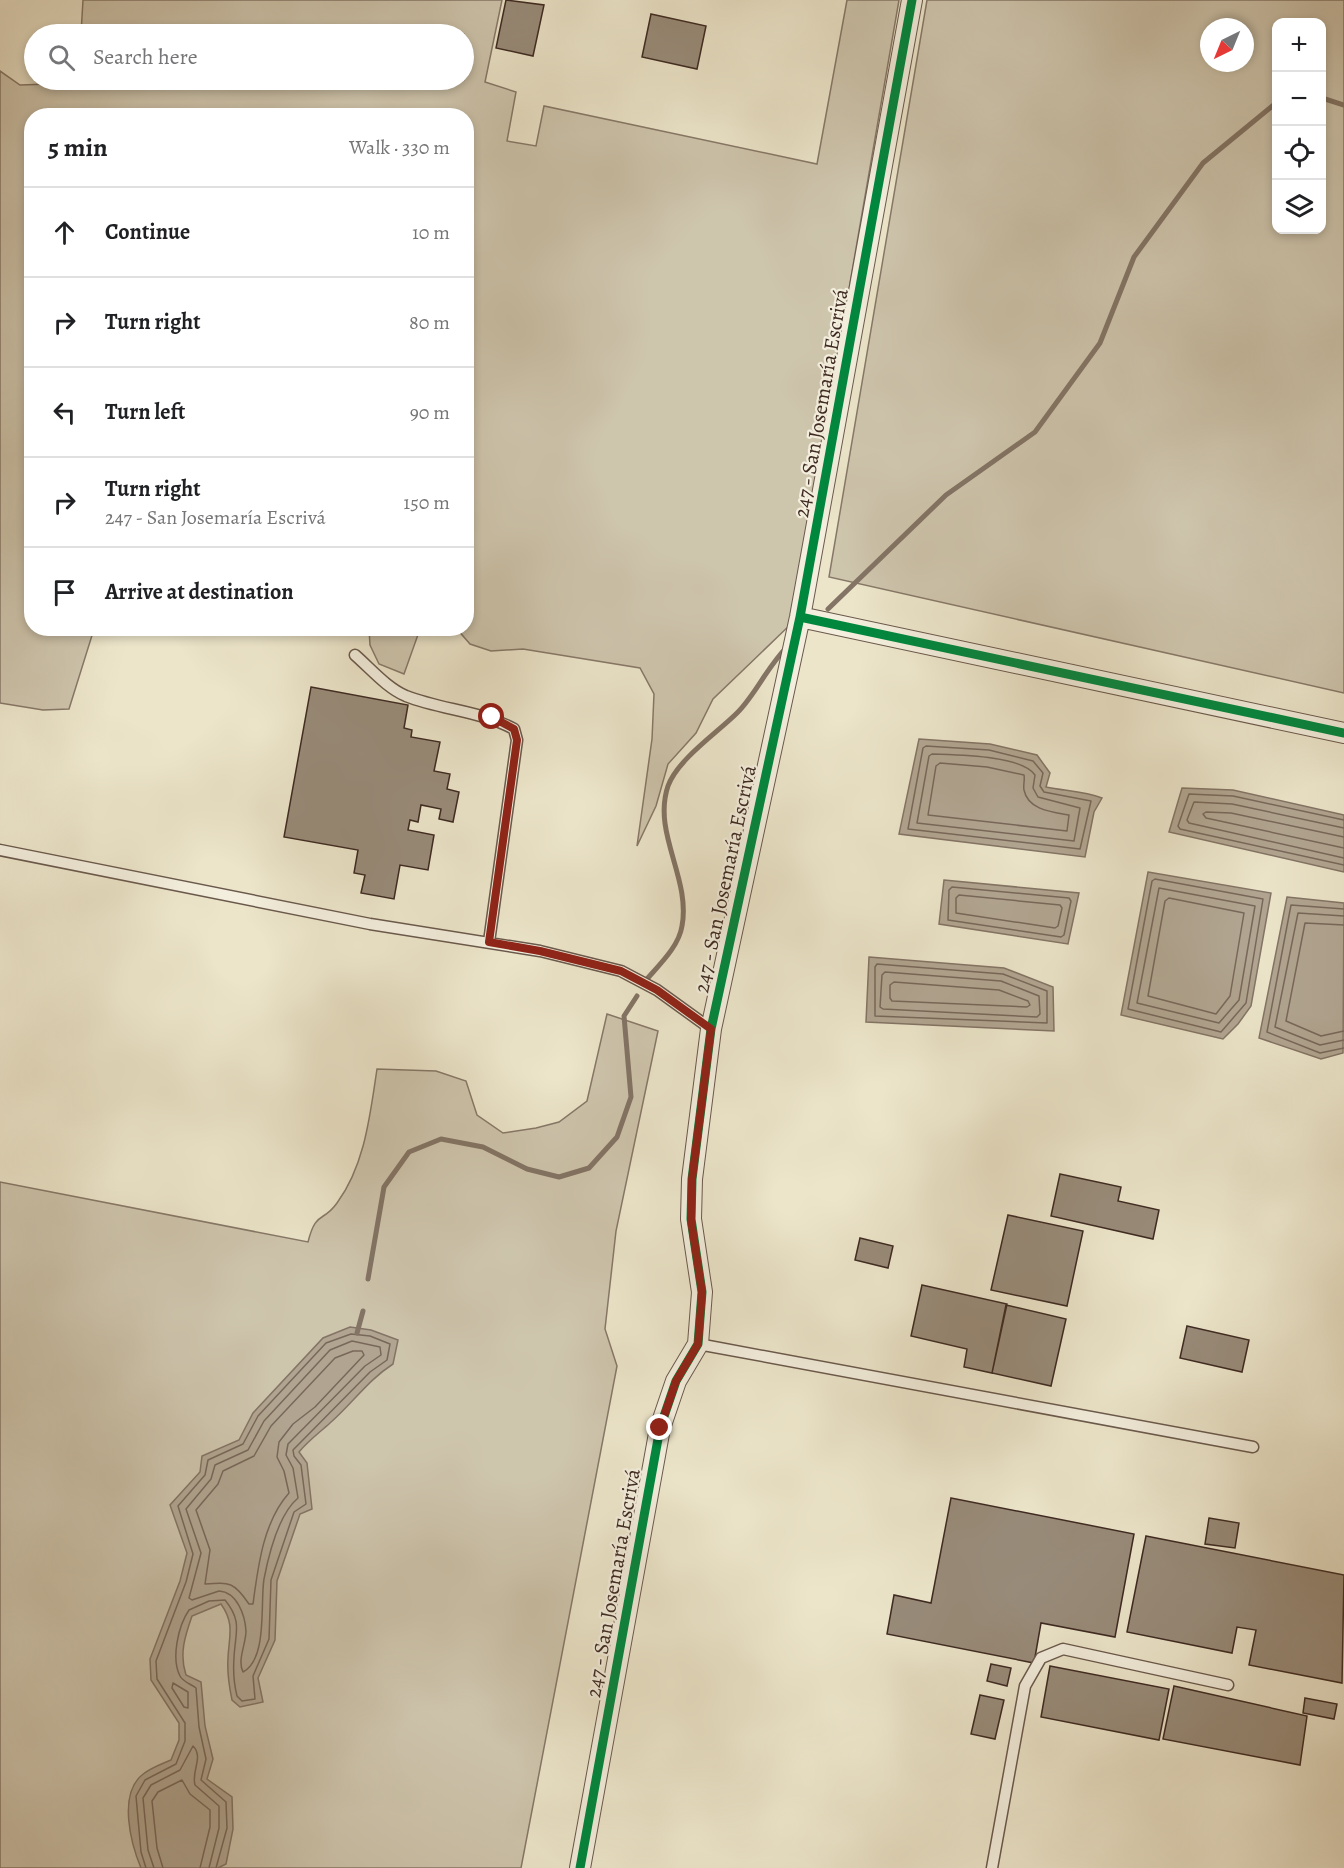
<!DOCTYPE html>
<meta charset="utf-8">
<style>
:root{--surface:#fff;--page:#f2f2f2;--text:#202124;--muted:#757577;--line:#e0e0e0}
body{margin:0;font-family:Alegreya,serif;background:var(--page);color:var(--text)}
.controls{position:absolute;right:18px;top:18px;display:grid;overflow:hidden;border-radius:12px;box-shadow:0 3px 9px #0003}
.controls button{width:54px;height:54px;display:grid;place-items:center;padding:0;border:0;border-bottom:2px solid var(--line);background:var(--surface);color:var(--text);font:30px sans-serif}
.compass{position:absolute;left:1200px;top:18px;width:54px;height:54px;border-radius:50%;background:var(--surface);box-shadow:0 3px 9px #0003;rotate:223deg}
.stop{position:absolute;width:18px;height:18px;margin:-14px;border:4px solid #8f2418;border-radius:50%;background:#fff}
.stop.end{background:#8f2418;border-color:#fff;box-shadow:0 2px 6px #0008}
.list{margin:0;padding:0;list-style:none}
h2{display:flex;justify-content:space-between;align-items:center;height:78px;margin:0;padding:0 24px;font-size:26px}
h2 small{font-size:20px;font-weight:400;color:var(--muted)}
.list li{display:grid;grid-template-columns:39px 1fr auto;gap:18px;align-items:center;box-sizing:border-box;height:90px;padding:0 24px;border-top:2px solid var(--line)}
.list b{display:block;font-size:22px;white-space:nowrap}
.list p{margin:0;font-size:20px;white-space:nowrap;color:var(--muted)}
.list em{font-size:20px;font-style:normal;color:var(--muted)}
.icon{flex:none;width:33px;height:33px;fill:none;stroke:currentColor;stroke-width:2;stroke-linecap:round;stroke-linejoin:round}
.map{position:relative;flex:none;width:1344px;height:1868px;overflow:hidden}
.search{position:absolute;background:var(--surface);box-shadow:0 3px 9px #0003;left:24px;top:24px;width:450px;height:66px;display:flex;align-items:center;gap:15px;box-sizing:border-box;padding:0 21px;border-radius:33px;color:var(--muted);font-size:22px}
.panel{position:absolute;background:var(--surface);box-shadow:0 3px 9px #0003;left:24px;top:108px;width:450px;height:528px;border-radius:24px}
.map>svg:first-child{display:block}
.green{fill:#cec5ad;stroke:#867868;stroke-width:1.5;fill-rule:evenodd}
.water{fill:#b1a591;stroke:#837465;stroke-width:1.5}
.lines{fill:none;stroke-linecap:round;stroke-linejoin:round}
.shore{stroke:#78685a;stroke-width:1.5}
.stream{stroke:#837465;stroke-width:5}
.building{fill:#988b79;stroke:#3e2a22;stroke-width:1.5}
.lane-casing{stroke:#6a594c;stroke-width:13}
.street-casing{stroke:#6a594c;stroke-width:22}
.lane{stroke:#f3eedd;stroke-width:10}
.street{stroke:#f3eedd;stroke-width:20}
.cycleway-casing{stroke:#f3eedd;stroke-width:13}
.cycleway{stroke:#00873e;stroke-width:9}
.route{stroke:#8f2418;stroke-width:8}
.labels{text-anchor:middle;stroke-width:4.5;stroke-linejoin:round;paint-order:stroke}
.street-label{font-size:21px;fill:#3e2a22;stroke:#f3eedd}
</style>
<div class="map">
<svg width="1344" height="1868" viewBox="0 0 1344 1868">
<rect width="100%" height="100%" fill="#ece5ca"/>
<filter id="stains"><feTurbulence type="fractalNoise" baseFrequency=".00333" numOctaves="4"/><feColorMatrix values="0 0 0 0 .2 0 0 0 0 .09 0 0 0 0 .02 0 0 0 .5 -.17"/></filter>
<radialGradient id="worn" r=".72"><stop offset=".6" stop-color="#630" stop-opacity="0"/><stop offset="1" stop-color="#630" stop-opacity=".3"/></radialGradient>
<path class="green" d="M83,0H502L485,82L516,92L507,141L536,146L544,106L817,164L847,0H899L791,624L713,699L696,733L668,764L656,806L637,846L652,739L654,694L640,668L523,649L491,651L470,644L457,629L466,628V116H32V628L94,629L69,709L43,710L0,703V71L20,85L78,83L79,80H464V34H81Z
M927,0H1344V693L829,577ZM1322,22V230H1276V22ZM1209,27H1245V63H1209Z
M369,629H420L404,674L379,664L370,645Z
M607,1014L658,1031L616,1231L605,1329L617,1366L521,1868H0V1182L308,1242C316,1210 323,1223 337,1203C365,1165 370,1115 377,1069L436,1071L466,1081L477,1115L503,1133L536,1128L559,1122L587,1101Z"/>
<path class="water" d="M919,739L990,744L1037,755L1050,773L1046,787C1065,791 1084,791 1102,798L1094,812L1085,857L899,834Z
M1182,788L1233,790L1344,815V872L1169,832Z
M1148,872L1271,893L1251,1006L1238,1024L1223,1039L1121,1015Z
M944,880L1079,893L1068,944L939,924Z
M1287,897L1344,903L1343,1053L1321,1059L1259,1038Z
M869,957L1004,968L1053,987L1054,1031L866,1022Z
M350,1327L371,1330L398,1340L393,1364C368,1380 352,1404 330,1423C319,1433 308,1441 299,1452L307,1463L312,1509L300,1514L277,1581L275,1640L258,1678L263,1702L240,1707L232,1700C229,1686 227,1673 228,1658C229,1636 235,1624 221,1604L192,1616C185,1636 179,1654 186,1675L201,1682L205,1726L213,1759L207,1779L232,1797L233,1829L226,1864L218,1868H141C131,1844 118,1795 142,1775C150,1768 162,1764 171,1760L179,1740V1723L151,1680L150,1659L180,1581L187,1553L170,1505L200,1472L202,1456L239,1440L253,1413L323,1338Z"/>
<g class="lines">
<path class="shore" d="M926,746L989,750L1033,761L1043,773L1040,786L1044,792L1091,801L1080,849L908,829L923,748Z
M932,754C956,755 1021,755 1035,775L1033,788L1038,797L1080,808L1074,841L917,823L929,756Z
M940,763L987,767L1024,775C1025,780 1023,785 1024,790C1028,810 1052,812 1069,815L1067,831L928,815L936,766Z
M1344,820L1233,796L1189,794L1178,826L1180,829L1344,865
M1344,828L1232,804L1194,802L1187,820L1189,823L1344,858
M1344,837L1231,813L1206,812L1203,814L1206,818L1344,848
M1155,879L1263,899L1246,1003L1221,1032L1128,1009L1152,881Z
M952,887L1069,898L1071,901L1064,935L1061,937L948,920L949,890Z
M1159,888L1255,906L1239,1000L1219,1023L1137,1003Z
M959,895L1060,905L1062,908L1058,926L1055,928L956,913V898Z
M1169,898L1244,913L1230,996L1216,1014L1148,996L1165,901Z
M1344,909L1291,905L1267,1032L1320,1053L1344,1048
M1344,916L1298,913L1275,1027L1320,1045L1344,1040
M1344,925L1305,923L1286,1021L1321,1036L1344,1031
M877,964L1003,974L1047,991V1023L875,1016V967Z
M885,972L1001,981L1039,996L1040,1014L1037,1017L883,1009L880,1007L882,975Z
M894,982L999,990L1028,1001L1030,1005L1027,1007L892,1001L890,998V985Z
M352,1341L380,1347L381,1355L365,1366L288,1444L286,1455L293,1468L298,1498C278,1515 269,1553 264,1579C260,1602 268,1659 243,1672C237,1660 246,1644 246,1631C245,1615 237,1592 219,1591L192,1600L189,1598L201,1553L186,1509L211,1479L215,1465L248,1450L264,1421L330,1350Z
M353,1351H362L364,1355L315,1407L293,1424L279,1442L277,1457L284,1471L289,1493C263,1522 258,1567 253,1604H249C234,1582 230,1582 205,1584L210,1550L196,1510L218,1484L223,1471L254,1456L271,1426L335,1358Z
M173,1683L188,1692V1708L184,1707L172,1688Z
M146,1868L141,1852L136,1796L145,1780L176,1764L185,1741V1723L157,1679L156,1661L186,1582L193,1554L178,1506L205,1475L208,1460L243,1444L258,1416L326,1343L351,1334L370,1336L390,1344L387,1360L370,1372L293,1450L294,1456L301,1465L306,1504L294,1512L271,1580L269,1639L253,1676L255,1699L242,1701L237,1696C234,1684 233,1671 234,1658C235,1633 243,1622 225,1600L209,1601L189,1610C178,1626 171,1659 180,1676C183,1682 191,1684 196,1688L199,1727L206,1759L201,1780L226,1802L227,1828L216,1868
M154,1868L148,1850L143,1798L151,1785L180,1770L193,1746C204,1757 191,1771 195,1785L219,1806V1828L209,1868
M163,1868L157,1848L152,1801L158,1792L182,1780L190,1794L210,1810V1827L200,1868"/>
<path class="stream" d="M1322,98L1344,105
M828,609L946,495L1035,432L1100,343L1134,257L1203,163L1276,103
M647,979C660,964 679,946 682,926C691,878 652,833 668,786C678,759 717,733 737,713C756,694 767,667 787,647
M368,1279L384,1187L409,1152L441,1139L483,1147L527,1169L559,1177L589,1168L617,1137L631,1097L624,1016L637,996
M357,1333L363,1311"/>
</g>
<path class="building" d="M506,0L544,5L533,56L496,48Z
M651,14L706,26L697,69L642,57Z
M311,687L408,705L404,728L412,730L411,737L440,742L434,771L450,774L447,789L459,792L453,822L439,819L441,809L421,805L418,822L410,820L408,830L434,835L428,870L400,865L394,899L361,893L365,875L354,873L358,850L284,837Z
M1060,1174L1121,1187L1118,1201L1159,1210L1153,1239L1051,1216Z
M1008,1215L1083,1231L1067,1306L991,1290Z
M860,1238L893,1246L888,1268L855,1260Z
M922,1285L1007,1304L992,1373L964,1367L967,1349L911,1336Z
M1006,1305L1066,1319L1051,1386L992,1373Z
M1187,1326L1249,1340L1242,1372L1180,1358Z
M951,1498L1134,1534L1115,1637L1041,1623L1034,1663L887,1634L894,1595L931,1603Z
M1209,1518L1239,1523L1235,1548L1205,1544Z
M1146,1536L1344,1575L1342,1683L1249,1665L1256,1630L1237,1627L1232,1653L1127,1632Z
M991,1664L1011,1668L1007,1686L987,1681Z
M1050,1666L1169,1689L1159,1740L1041,1717Z
M1174,1686L1307,1716L1300,1765L1163,1739Z
M980,1695L1004,1700L995,1739L971,1734Z
M1305,1698L1337,1704L1334,1719L1303,1713Z"/>
<g class="lines">
<g class="lane-casing">
<path id="lane" d="M355,655C371,669 387,688 406,696C442,710 481,711 514,729L517,740L489,942
M0,850L370,924L540,951L621,971L657,990L711,1029
M698,1344L1253,1447
M992,1868L1025,1686L1041,1658L1063,1649L1228,1685"/>
</g>
<g class="street-casing">
<path id="street" d="M800,617L1344,733
M580,1868L660,1428L676,1381L698,1344L702,1292L691,1219L692,1179L711,1029L800,617L912,0"/>
</g>
<use href="#lane" class="lane"/>
<use href="#street" class="street"/>
<g class="cycleway-casing">
<path id="cycleway" d="M800,617L1344,733
M580,1868L660,1428L676,1381L698,1344L702,1292L691,1219L692,1179L711,1029L800,617L912,0"/>
</g>
<use href="#cycleway" class="cycleway"/>
</g>
<g class="lines">
<path class="route" d="M492,717L514,729L517,740L489,942L540,951L621,971L657,990L711,1029L692,1179L691,1220L702,1292L698,1344L676,1381L660,1428"/>
</g>
<g class="labels">
<g class="street-label">
<text transform="translate(821 403) rotate(-80)" y="7">247 - San Josemaría Escrivá</text>
<text transform="translate(725 879) rotate(-78)" y="7">247 - San Josemaría Escrivá</text>
<text transform="translate(613 1583) rotate(-80)" y="7">247 - San Josemaría Escrivá</text>
</g>
</g>
<rect width="100%" height="100%" filter="url(#stains)"/>
<rect width="100%" height="100%" fill="url(#worn)"/>
</svg>
<div class="controls">
<button>+</button>
<button>−</button>
<button><svg class="icon" aria-label="locate" viewBox="0 0 24 24"><circle cx="12" cy="12" r="6"/><path d="M12 2v4M12 18v4M2 12h4M18 12h4"/></svg></button>
<button><svg class="icon" aria-label="layers" viewBox="0 0 24 24"><path d="M12 4l9 5-9 5-9-5zM3 14l9 5 9-5"/></svg></button>
</div>
<svg class="compass" viewBox="-18 -18 36 36"><path d="M0-13l5 13h-10z" fill="#e53935"/><path d="M0 13l5-13h-10z" fill="#757577"/></svg>
<div class="stop" style="left:492px;top:717px"></div>
<div class="stop end" style="left:660px;top:1428px"></div>
<div class="search"><svg class="icon" aria-label="search" viewBox="0 0 24 24"><circle cx="10" cy="10" r="6"/><path d="M15 15l6 6"/></svg>Search here</div>
<section class="panel">
<h2>5 min<small>Walk · 330 m</small></h2>
<ul class="list">
<li><svg class="icon" aria-label="ahead" viewBox="0 0 24 24"><path d="M12 20V5M6 11l6-6 6 6"/></svg><div><b>Continue</b></div><em>10 m</em></li>
<li><svg class="icon" aria-label="right" viewBox="0 0 24 24"><path d="M7 20v-9h11M14 6l5 5-5 5"/></svg><div><b>Turn right</b></div><em>80 m</em></li>
<li><svg class="icon" aria-label="left" viewBox="0 0 24 24"><path d="M17 20v-9H6M10 6l-5 5 5 5"/></svg><div><b>Turn left</b></div><em>90 m</em></li>
<li><svg class="icon" aria-label="right" viewBox="0 0 24 24"><path d="M7 20v-9h11M14 6l5 5-5 5"/></svg><div><b>Turn right</b><p>247 - San Josemaría Escrivá</p></div><em>150 m</em></li>
<li><svg class="icon" aria-label="arrive" viewBox="0 0 24 24"><path d="M6 21V4h12l-3 4 3 4H6"/></svg><div><b>Arrive at destination</b></div></li>
</ul>
</section>
</div>
